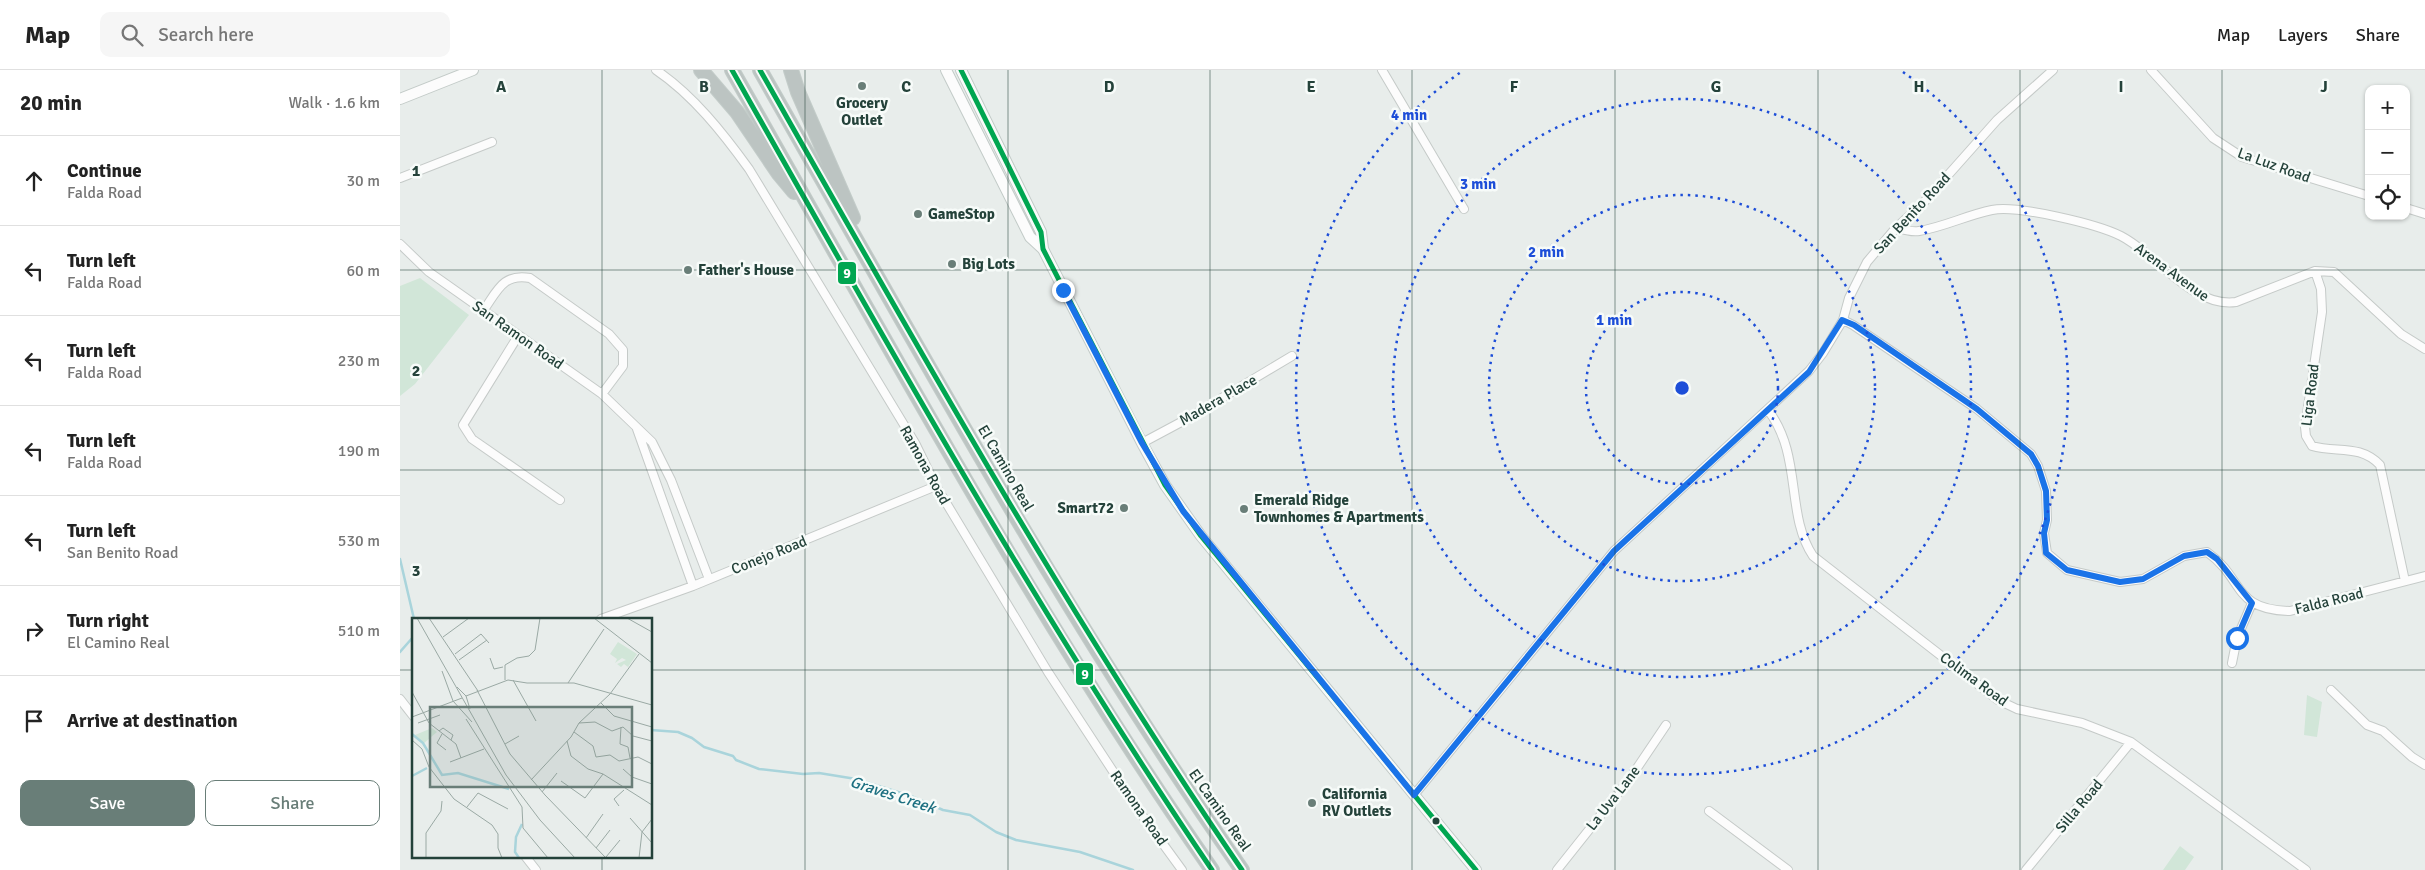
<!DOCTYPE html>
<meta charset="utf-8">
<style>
:root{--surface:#fff;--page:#f6f6f6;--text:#222;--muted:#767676;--line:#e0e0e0;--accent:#697e78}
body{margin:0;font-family:Signika,sans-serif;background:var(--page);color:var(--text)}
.controls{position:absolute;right:15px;top:15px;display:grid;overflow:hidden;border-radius:10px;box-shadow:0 1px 4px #0004}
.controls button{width:45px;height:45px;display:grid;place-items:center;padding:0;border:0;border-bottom:1px solid var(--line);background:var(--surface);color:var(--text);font:25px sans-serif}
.stop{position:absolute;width:15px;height:15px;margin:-11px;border:4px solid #1a73e8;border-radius:50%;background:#fff}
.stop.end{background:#1a73e8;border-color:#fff;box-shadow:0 1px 5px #0008}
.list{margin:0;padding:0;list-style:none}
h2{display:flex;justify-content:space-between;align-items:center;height:65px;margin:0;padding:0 20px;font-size:21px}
h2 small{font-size:16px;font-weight:400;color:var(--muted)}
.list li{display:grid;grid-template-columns:32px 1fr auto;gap:15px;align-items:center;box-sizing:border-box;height:90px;padding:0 20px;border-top:1px solid var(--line)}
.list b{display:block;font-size:19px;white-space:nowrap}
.list p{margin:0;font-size:16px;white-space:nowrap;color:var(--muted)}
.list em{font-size:16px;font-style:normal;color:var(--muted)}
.actions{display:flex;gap:10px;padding:15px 20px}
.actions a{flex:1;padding:11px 0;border:1px solid var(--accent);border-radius:10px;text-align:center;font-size:18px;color:var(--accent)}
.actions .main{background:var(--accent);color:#fff}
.icon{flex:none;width:28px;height:28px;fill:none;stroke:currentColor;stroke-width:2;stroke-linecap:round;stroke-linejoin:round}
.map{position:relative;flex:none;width:2025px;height:800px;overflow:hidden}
header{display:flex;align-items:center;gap:30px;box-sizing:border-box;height:70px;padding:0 25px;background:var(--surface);border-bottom:1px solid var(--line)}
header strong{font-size:24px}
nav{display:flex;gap:28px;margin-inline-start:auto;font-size:18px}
.search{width:350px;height:45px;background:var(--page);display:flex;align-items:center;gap:12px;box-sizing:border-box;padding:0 18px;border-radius:10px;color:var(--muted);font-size:19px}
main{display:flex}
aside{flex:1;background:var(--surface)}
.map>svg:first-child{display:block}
.green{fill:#d1e6d8}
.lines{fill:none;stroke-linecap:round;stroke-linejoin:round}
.stream{stroke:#a9d4db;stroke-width:2.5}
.street-casing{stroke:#c5cac8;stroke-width:10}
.secondary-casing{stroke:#c3cbc8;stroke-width:12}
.highway-casing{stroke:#c3ccc9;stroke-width:16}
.street{stroke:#fcfcfc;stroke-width:8}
.secondary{stroke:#fcfcfc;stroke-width:10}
.highway{stroke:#bcc4c2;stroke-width:14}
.bus-1-casing{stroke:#f7fbf9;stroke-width:9}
.bus-1{stroke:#00a651;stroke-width:5}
.route{stroke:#1a73e8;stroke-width:6}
.grid{fill:none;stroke:#24423a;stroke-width:1;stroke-opacity:0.55}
.ring{fill:none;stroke:#1d4ed8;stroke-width:2.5;stroke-dasharray:2.5 5}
.poi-dot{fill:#697e78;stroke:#f7fbf9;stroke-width:2}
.bus-dot{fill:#24423a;stroke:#f7fbf9;stroke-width:2}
.labels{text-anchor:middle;stroke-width:5;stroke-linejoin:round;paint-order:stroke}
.poi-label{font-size:15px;font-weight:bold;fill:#24423a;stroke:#f7fbf9;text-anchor:start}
.street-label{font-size:15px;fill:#24423a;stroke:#f7fbf9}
.water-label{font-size:16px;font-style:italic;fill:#1c6f80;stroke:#f7fbf9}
.inset-river{fill:none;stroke:#a9d4db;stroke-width:2.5}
.inset-road{fill:none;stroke:#9aa9a4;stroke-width:1}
.view{fill:#697e78;fill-opacity:0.15;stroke:#697e78;stroke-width:2.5}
.inset-edge{fill:none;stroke:#24423a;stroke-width:2.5}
.grid-label{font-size:16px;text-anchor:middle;font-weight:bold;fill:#24423a;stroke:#f7fbf9;stroke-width:5;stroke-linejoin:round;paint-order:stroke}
.centre{fill:#1d4ed8;stroke:#f7fbf9;stroke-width:2.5}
.ring-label{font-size:15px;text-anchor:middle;font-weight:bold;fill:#1d4ed8;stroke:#f7fbf9;stroke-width:5;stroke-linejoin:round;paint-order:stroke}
.line-badge{stroke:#f7fbf9;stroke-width:2}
.badge-label{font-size:14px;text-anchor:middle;font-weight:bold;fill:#fff}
</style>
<header>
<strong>Map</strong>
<div class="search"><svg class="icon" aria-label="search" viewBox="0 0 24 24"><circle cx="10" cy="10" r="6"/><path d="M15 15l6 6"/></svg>Search here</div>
<nav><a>Map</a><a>Layers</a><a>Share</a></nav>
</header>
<main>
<aside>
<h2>20 min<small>Walk · 1.6 km</small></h2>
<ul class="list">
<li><svg class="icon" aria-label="ahead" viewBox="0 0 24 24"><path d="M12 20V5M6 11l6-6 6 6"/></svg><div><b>Continue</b><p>Falda Road</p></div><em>30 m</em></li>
<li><svg class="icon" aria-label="left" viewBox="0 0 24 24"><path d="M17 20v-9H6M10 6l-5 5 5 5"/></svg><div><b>Turn left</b><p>Falda Road</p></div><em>60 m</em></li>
<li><svg class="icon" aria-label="left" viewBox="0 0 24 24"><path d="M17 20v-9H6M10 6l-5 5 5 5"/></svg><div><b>Turn left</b><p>Falda Road</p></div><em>230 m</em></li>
<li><svg class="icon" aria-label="left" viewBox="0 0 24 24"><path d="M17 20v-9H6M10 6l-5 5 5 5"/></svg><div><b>Turn left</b><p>Falda Road</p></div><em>190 m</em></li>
<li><svg class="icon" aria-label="left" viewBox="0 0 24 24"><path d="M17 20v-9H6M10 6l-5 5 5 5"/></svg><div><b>Turn left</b><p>San Benito Road</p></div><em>530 m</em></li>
<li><svg class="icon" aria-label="right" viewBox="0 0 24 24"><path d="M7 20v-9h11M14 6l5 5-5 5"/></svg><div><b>Turn right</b><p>El Camino Real</p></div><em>510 m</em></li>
<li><svg class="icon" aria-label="arrive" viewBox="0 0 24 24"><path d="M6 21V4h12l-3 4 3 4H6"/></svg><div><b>Arrive at destination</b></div></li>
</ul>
<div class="actions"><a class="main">Save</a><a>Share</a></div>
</aside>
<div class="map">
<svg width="2025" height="800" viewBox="0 0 2025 800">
<rect width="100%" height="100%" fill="#e8edeb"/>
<path class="green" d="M20,208L69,245L15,314L0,326V216Z
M1907,625L1922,632L1917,667L1904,665Z
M1780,776L1794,787L1785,800H1763Z"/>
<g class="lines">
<path class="stream" d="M0,489L14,549
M0,582L14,566
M251,660L278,662L292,668L304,677L333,686L336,690L359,699L403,704L419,703L456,709L511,726L543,740L570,745L596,762L616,770L680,782L733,800"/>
<g class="street-casing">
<path id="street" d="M256,0C293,25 323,63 349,99L515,373L536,416L648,602L739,741L782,800
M982,0L1064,139
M1751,0L1813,68L1842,87L1969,126
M0,108L92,72
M2006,138L2025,144
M1494,160C1503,157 1510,163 1519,161C1544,157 1567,145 1592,140C1618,135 1697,154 1721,166C1758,185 1792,238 1836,232L1915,201L1934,202L2001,264L2025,279
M0,174L29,202L202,324L252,372L271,410L309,509
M1915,201L1921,219L1922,242L1905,357L1906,366L1912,376C1937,383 1960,374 1980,395L2005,511
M83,241C97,222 102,203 130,208L209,264L223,280V296L202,324
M1443,250L1453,255L1577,339L1631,384L1638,396L1646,421L1647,450L1644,463L1647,483L1667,500L1720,512L1743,509L1784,486L1807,482C1845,509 1832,540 1890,541L2025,506
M118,266L63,355L72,369L160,430
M1368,340C1403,386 1385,444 1413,486L1598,630L1617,639L1682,653L1731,672L1906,800
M237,359L293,516
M742,373L785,350L892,286
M201,549L293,516L536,416
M1832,593L1837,568L1852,533
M1931,620L1967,655L1983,661L2012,687L2025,695
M0,629L14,647
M1014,725L1214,481L1409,301L1423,283L1443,250L1449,228L1467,192L1494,160L1525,131L1597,50L1653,0
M1309,741L1388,800
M125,786L136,800
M1157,800L1231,707L1266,655
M1626,800L1731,672"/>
</g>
<g class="secondary-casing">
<path id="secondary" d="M546,0L630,167L643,179
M561,0L641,162L643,179L742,373L765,415L801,466L1076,800
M0,29L73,0"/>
</g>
<g class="highway-casing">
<path id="highway" d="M301,0L337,42L379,104L394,122
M332,0C486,271 634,545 812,800
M360,0C514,270 663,545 842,800
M391,0L398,22L453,148"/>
</g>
<use href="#street" class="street"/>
<use href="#secondary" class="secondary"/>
<use href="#highway" class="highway"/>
<g class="bus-1-casing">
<path id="bus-1" d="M332,0C485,271 637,542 812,800
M360,0C514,271 666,542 842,800
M561,0L641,162L643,179L765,415L801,466L1076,800"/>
</g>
<use href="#bus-1" class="bus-1"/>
</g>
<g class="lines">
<path class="route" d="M663,220L742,373L783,441L1014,725L1214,481L1409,302L1442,250L1454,255L1577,339L1631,384L1638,396L1646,421L1647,450L1644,463L1646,483L1667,500L1720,512L1743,509L1784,486L1807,482L1817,489L1852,533L1837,568"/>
</g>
<path class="grid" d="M202,0V549M405,0V800M608,0V800M810,0V800M1012,0V800M1215,0V800M1418,0V800M1620,0V800M1822,0V800M0,200H2025M0,400H2025M0,600H14M251,600H2025M202,786V800"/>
<g class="ring">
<circle cx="1282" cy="318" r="96"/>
<circle cx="1282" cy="318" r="193"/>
<circle cx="1282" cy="318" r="289"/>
<path d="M1503 2A386 386 0 1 1 1061 2"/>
</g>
<g class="poi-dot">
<circle cx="462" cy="16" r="5"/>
<circle cx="518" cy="144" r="5"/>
<circle cx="552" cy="194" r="5"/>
<circle cx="288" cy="200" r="5"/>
<circle cx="724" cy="438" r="5"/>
<circle cx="844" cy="439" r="5"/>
<circle cx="912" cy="733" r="5"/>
</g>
<circle class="bus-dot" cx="1036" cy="751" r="4.5"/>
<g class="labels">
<g class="poi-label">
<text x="462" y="38" text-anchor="middle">Grocery<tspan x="462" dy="17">Outlet</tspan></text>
<text x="528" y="149">GameStop</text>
<text x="562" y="199">Big Lots</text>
<text x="298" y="205">Father's House</text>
<text x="854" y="435">Emerald Ridge<tspan x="854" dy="17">Townhomes &amp; Apartments</tspan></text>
<text x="714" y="443" text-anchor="end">Smart72</text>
<text x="922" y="729">California<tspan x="922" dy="17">RV Outlets</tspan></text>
</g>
<g class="street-label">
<text transform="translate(1874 95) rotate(20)" y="5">La Luz Road</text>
<text transform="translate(1512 143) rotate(-47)" y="5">San Benito Road</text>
<text transform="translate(1772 202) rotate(36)" y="5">Arena Avenue</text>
<text transform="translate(118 265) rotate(35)" y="5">San Ramon Road</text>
<text transform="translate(1910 325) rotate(-83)" y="5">Liga Road</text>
<text transform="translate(818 330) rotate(-30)" y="5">Madera Place</text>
<text transform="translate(525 395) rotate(61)" y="5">Ramona Road</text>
<text transform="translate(606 398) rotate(60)" y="5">El Camino Real</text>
<text transform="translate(369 485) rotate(-22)" y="5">Conejo Road</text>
<text transform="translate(1929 531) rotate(-14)" y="5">Falda Road</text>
<text transform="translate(1574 609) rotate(36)" y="5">Colima Road</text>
<text transform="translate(1213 728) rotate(-52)" y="5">La Uva Lane</text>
<text transform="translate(1679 736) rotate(-50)" y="5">Silla Road</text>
<text transform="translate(739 738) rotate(55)" y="5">Ramona Road</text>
<text transform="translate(820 740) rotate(55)" y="5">El Camino Real</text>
</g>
<g class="water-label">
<text transform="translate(493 724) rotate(18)" y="6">Graves Creek</text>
</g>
</g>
<g transform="translate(12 548)">
<rect width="240" height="240" fill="#e8edeb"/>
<path d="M206,24L225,36L216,49L212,46L209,49L205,46L214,42L210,40L203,45L205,41L198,36ZM20,110L25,114L11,126L3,117Z" fill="#d1e6d8"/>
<path class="inset-river" d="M0,116L11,125L30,157L46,155L97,171M0,158L15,150M107,240L103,234L104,219L110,206"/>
<path class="inset-road" d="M5,0L94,157L128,202L163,240M17,0L66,73M182,0L240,45M215,0L240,14M31,19L57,0M43,36L69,16L77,25M78,40L82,51L91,49M47,42L75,22M30,53L41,83L60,104M93,62V47L105,40L117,38L123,32L128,0M101,62L124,103M156,65L192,11M45,69L54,78L58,91M65,72L98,136L133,177L194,240M0,74L17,105L44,126L49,140M54,78L96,62L115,65H162L240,87M189,85L202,98L240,109M0,99L50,80M54,101L110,189L111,210L136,240M6,105L28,97M167,105L183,104L200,113L211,109L221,118L240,123M209,109L208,126L216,129L218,140M27,113L31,110L41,117L39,122M162,114L181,128L184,139L198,137L207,143L226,139L240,146M30,116L25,125L34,132M0,122L10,131L17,149L42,181L80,207L86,216V230L90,240M155,123L159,138L176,151L191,156L240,187M93,126L107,118M38,144L72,131M211,151L220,159L240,166M119,162L159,119L167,105L198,76L227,36M149,163L173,180L191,156M130,174L145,155M207,188L202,181L212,172M55,189L66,175L96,191M218,200L240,225M174,220L191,196M184,230L198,212M194,239L208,222M14,240V215L29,193L30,183M227,240L230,214L240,201"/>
<path class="view" d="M18,89H220V169H18Z"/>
<rect width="240" height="240" class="inset-edge"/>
</g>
<g class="grid-label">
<text x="101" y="22">A</text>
<text x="304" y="22">B</text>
<text x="506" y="22">C</text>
<text x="709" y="22">D</text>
<text x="911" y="22">E</text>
<text x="1114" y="22">F</text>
<text x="1316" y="22">G</text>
<text x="1519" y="22">H</text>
<text x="1721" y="22">I</text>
<text x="1924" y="22">J</text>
<text x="16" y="106">1</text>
<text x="16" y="306">2</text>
<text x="16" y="506">3</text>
</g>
<circle cx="1282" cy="318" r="8" class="centre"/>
<g class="ring-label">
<text x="1009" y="50">4 min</text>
<text x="1078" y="119">3 min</text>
<text x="1146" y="187">2 min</text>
<text x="1214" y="255">1 min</text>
</g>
<g class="line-badge">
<rect x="437" y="191" width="20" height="24" rx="5" fill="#00a651"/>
<rect x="675" y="592" width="19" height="24" rx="5" fill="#00a651"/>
</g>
<g class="badge-label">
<text x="447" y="208">9</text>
<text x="685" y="609">9</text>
</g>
</svg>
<div class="controls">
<button>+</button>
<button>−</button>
<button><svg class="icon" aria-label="locate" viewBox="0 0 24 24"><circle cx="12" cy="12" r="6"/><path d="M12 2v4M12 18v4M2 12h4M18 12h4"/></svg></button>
</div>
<div class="stop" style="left:1837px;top:568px"></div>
<div class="stop end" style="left:663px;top:220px"></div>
</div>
</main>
